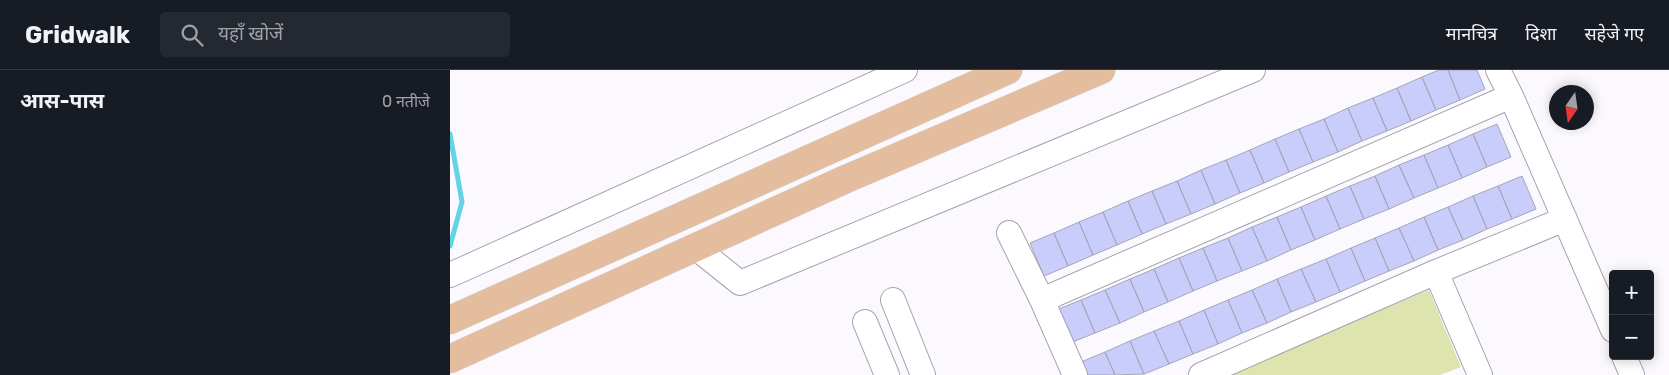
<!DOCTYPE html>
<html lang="hi">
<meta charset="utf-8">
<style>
:root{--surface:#171b24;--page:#242831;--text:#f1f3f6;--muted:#9ea1a6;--line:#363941}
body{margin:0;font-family:Rubik,"Noto Sans Devanagari",sans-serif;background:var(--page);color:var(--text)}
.controls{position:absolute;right:15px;bottom:15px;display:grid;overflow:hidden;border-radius:5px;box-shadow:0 2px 12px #0003}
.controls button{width:45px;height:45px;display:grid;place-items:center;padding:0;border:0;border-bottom:1px solid var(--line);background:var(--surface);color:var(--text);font:25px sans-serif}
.compass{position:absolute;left:1099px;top:15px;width:45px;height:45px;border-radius:50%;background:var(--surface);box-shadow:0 2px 12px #0003;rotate:193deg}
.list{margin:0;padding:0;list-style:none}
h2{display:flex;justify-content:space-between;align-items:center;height:65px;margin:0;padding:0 20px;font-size:21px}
h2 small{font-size:16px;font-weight:400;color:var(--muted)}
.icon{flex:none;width:28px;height:28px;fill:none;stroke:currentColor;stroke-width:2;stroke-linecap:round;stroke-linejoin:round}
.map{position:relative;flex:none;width:1219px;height:305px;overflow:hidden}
header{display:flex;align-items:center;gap:30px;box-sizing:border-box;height:70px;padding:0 25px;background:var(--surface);border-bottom:1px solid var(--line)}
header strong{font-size:24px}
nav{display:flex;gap:28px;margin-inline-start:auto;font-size:18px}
.search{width:350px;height:45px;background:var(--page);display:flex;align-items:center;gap:12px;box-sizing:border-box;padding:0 18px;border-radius:5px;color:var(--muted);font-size:19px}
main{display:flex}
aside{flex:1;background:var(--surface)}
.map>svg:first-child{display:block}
.green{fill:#dde4ae}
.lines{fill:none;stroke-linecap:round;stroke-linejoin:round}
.stream{stroke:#63d3e6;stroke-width:5}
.building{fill:#c9cdfb;stroke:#a5a6b6}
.minor-casing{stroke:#a7a2b1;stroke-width:26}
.major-casing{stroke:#d3d3d4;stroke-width:29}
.minor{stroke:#fff;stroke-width:24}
.major{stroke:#e4bd9e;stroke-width:28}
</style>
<header>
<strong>Gridwalk</strong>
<div class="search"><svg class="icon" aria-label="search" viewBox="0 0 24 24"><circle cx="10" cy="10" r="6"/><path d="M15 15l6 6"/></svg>यहाँ खोजें</div>
<nav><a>मानचित्र</a><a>दिशा</a><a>सहेजे गए</a></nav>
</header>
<main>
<aside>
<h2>आस-पास<small>0 नतीजे</small></h2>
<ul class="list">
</ul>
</aside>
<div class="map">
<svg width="1219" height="305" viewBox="0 0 1219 305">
<rect width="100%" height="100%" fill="#fbf9fd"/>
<path class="green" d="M979,220L1011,297L990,305H774Z"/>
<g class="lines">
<path class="stream" d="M0,64L12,132L0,176"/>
</g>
<path class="building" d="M989,0H998L1010,30L986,40L972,7Z
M998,0H1027L1035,19L1010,30Z
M972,7L986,40L961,51L947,18Z
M947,18L961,51L937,61L923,28Z
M923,28L937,61L912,71L898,38Z
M898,38L912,71L888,82L874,49Z
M874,49L888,82L863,92L849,59Z
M1047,54L1061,87L1037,97L1023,64Z
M849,59L863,92L839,102L825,69Z
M1023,64L1037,97L1012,108L998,75Z
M825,69L839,102L814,113L800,80Z
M998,75L1012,108L988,118L974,85Z
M800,80L814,113L790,123L776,90Z
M974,85L988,118L964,128L949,95Z
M776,90L790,123L765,134L751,100Z
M949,95L964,128L939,139L925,106Z
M751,100L765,134L741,144L727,111Z
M925,106L939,139L914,149L900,116Z
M1072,106L1086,139L1062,149L1048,116Z
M727,111L741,144L716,154L702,121Z
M900,116L914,149L890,159L876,126Z
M1048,116L1062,149L1037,159L1023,126Z
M702,121L716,154L692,164L678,131Z
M876,126L890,159L865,170L851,137Z
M1023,126L1037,159L1013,170L998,137Z
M678,131L692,164L667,175L653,142Z
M851,137L865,170L841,180L827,147Z
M998,137L1013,170L988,180L974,147Z
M653,142L667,175L643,185L629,152Z
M827,147L841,180L817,191L802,157Z
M974,147L988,180L964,191L949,158Z
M629,152L643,185L618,196L604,163Z
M802,157L817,191L792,201L778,168Z
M949,158L964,191L939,201L925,168Z
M604,163L618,196L594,206L580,173Z
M778,168L792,201L767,211L753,178Z
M925,168L939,201L915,211L901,178Z
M753,178L767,211L743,221L729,188Z
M901,178L915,211L890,222L876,189Z
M729,188L743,221L718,232L704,199Z
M876,189L890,222L866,232L851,199Z
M704,199L718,232L694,242L680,209Z
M851,199L866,232L841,242L827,209Z
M680,209L694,242L670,253L655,220Z
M827,209L841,242L817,253L802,220Z
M655,220L670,253L645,263L631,230Z
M802,220L817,253L792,263L778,230Z
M631,230L645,263L620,273L606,240Z
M778,230L792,263L768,274L754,240Z
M754,240L768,274L743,284L729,251Z
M729,251L743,284L719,294L704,261Z
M704,261L719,294L694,304L680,271Z
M680,271L694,304L665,305L655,282Z
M655,282L665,305H636L631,292Z"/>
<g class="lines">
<g class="minor-casing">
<path id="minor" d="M1048,0L1061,26L1163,260
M559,163L592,230L625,305
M245,177L290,213L803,0
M986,202L1030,305
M0,205L455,0
M443,230L473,305
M592,230L1061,26
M415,252L437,305
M1174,286L1182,305
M751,305L986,202L1115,149"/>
</g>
<g class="major-casing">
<path id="major" d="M0,250L558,0
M0,289L396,109L651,0"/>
</g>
<use href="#minor" class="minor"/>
<use href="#major" class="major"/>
</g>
</svg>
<div class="controls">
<button>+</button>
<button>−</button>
</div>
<svg class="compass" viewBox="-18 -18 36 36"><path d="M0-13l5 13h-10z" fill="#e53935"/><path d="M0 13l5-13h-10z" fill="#9ea1a6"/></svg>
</div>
</main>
